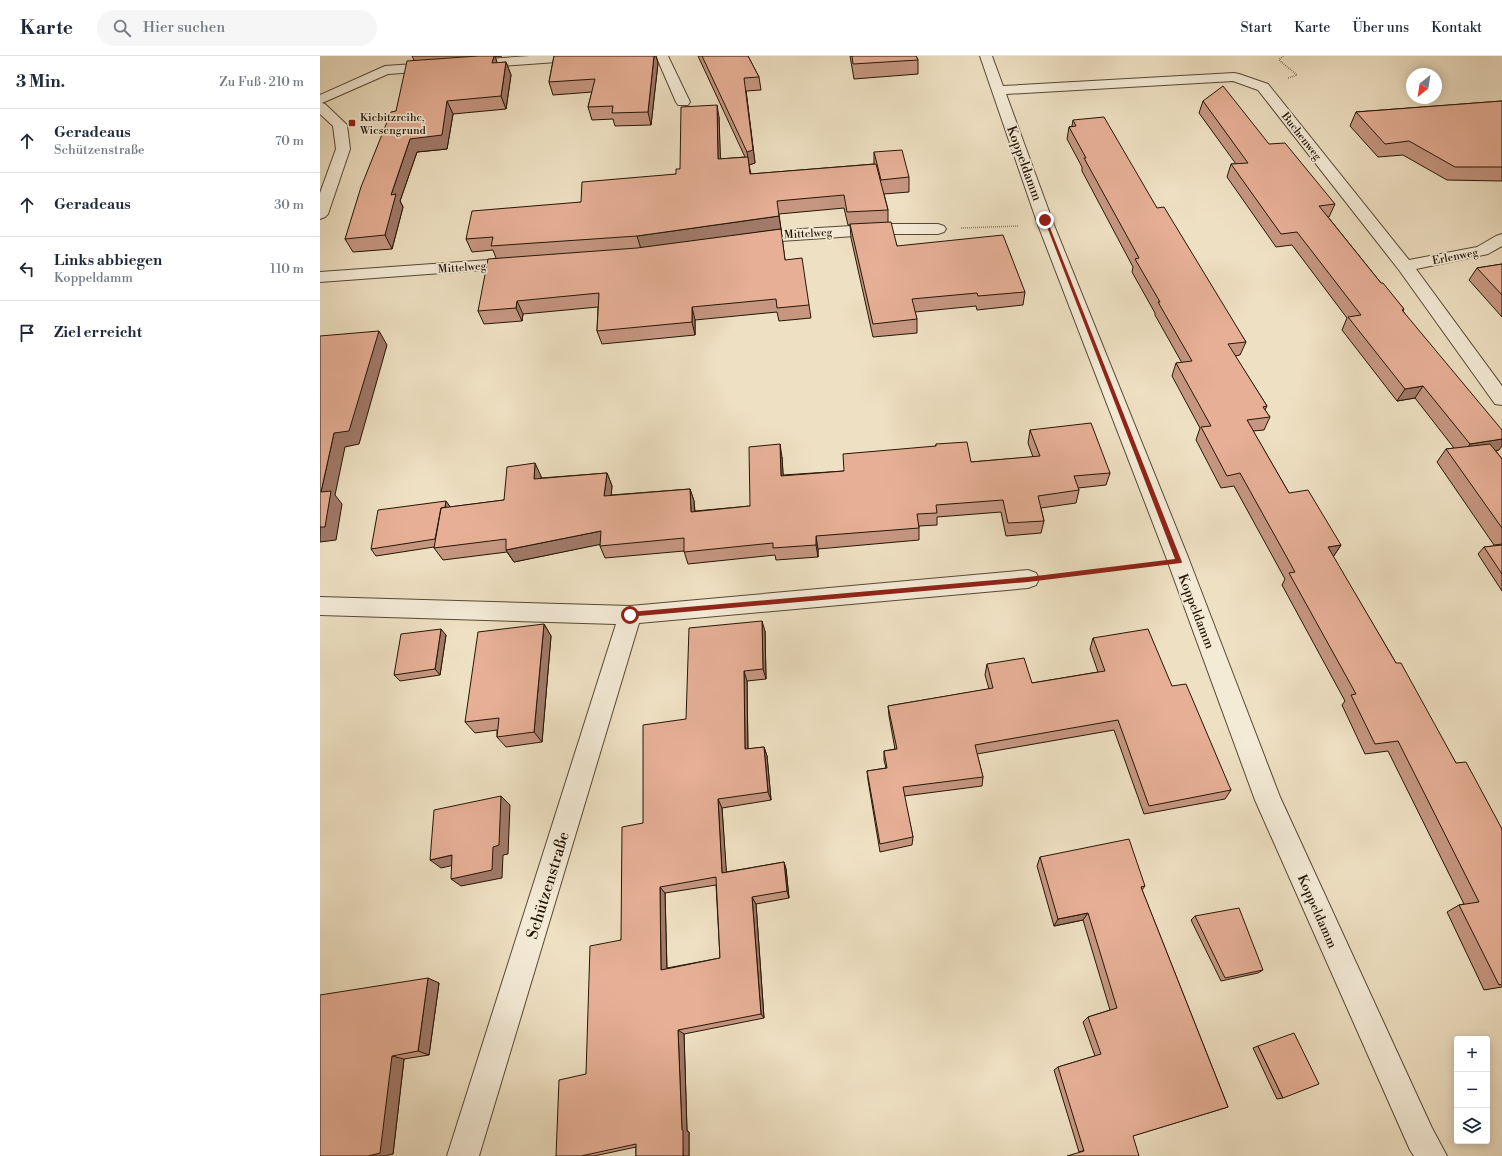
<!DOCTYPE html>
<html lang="de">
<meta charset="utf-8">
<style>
:root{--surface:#fff;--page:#f6f6f7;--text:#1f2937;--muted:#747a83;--line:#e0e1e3}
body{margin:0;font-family:"Libre Bodoni",serif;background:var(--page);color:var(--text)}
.controls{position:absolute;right:12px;bottom:12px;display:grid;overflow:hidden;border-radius:4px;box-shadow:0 2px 10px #0003}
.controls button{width:36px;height:36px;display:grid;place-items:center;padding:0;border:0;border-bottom:1px solid var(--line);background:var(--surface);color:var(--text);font:20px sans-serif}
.compass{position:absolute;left:1086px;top:12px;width:36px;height:36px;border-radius:50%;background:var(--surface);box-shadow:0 2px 10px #0003;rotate:210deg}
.stop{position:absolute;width:12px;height:12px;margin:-9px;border:3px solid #8f2418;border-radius:50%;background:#fff}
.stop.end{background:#8f2418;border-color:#fff;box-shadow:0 1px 4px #0008}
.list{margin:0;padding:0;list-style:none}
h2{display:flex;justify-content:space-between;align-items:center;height:52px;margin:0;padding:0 16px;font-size:17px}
h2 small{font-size:13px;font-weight:400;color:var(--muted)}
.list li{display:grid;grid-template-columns:26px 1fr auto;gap:12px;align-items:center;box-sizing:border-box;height:64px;padding:0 16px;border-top:1px solid var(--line)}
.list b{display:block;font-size:15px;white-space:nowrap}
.list p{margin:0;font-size:13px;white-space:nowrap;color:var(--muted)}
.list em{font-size:13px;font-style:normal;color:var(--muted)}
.icon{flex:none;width:22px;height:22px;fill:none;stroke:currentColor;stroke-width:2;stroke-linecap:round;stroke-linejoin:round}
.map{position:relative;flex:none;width:1182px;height:1100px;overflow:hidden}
header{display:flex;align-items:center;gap:24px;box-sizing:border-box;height:56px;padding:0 20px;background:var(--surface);border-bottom:1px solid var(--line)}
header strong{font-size:19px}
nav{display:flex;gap:22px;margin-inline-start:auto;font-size:14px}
.search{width:280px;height:36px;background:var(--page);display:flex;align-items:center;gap:10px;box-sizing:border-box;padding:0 14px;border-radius:22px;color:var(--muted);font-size:15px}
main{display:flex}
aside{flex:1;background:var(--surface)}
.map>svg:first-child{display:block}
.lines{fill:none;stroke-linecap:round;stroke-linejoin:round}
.minor-casing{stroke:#574834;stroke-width:2}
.path-far1{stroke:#251604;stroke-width:1.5;stroke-dasharray:0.5 1.5;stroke-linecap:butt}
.path{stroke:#251604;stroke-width:2.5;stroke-dasharray:1 2;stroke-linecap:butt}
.minor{fill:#f4ebd7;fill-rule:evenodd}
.wall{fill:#c69681;stroke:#251604;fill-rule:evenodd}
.shaded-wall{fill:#a17a69;stroke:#251604}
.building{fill:#e6af96;stroke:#251604;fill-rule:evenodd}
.route{fill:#8f2418}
.poi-dot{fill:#8f2418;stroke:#f4ebd7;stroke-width:1.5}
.labels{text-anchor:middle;stroke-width:3.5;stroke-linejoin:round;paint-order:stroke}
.far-poi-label{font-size:11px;fill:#251604;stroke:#f4ebd7;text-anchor:start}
.far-street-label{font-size:11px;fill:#251604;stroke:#f4ebd7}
.street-label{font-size:13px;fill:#251604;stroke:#f4ebd7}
.near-street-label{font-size:16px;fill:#251604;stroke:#f4ebd7}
</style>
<header>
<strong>Karte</strong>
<div class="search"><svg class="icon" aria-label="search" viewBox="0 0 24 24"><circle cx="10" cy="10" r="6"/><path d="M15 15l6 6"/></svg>Hier suchen</div>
<nav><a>Start</a><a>Karte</a><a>Über uns</a><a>Kontakt</a></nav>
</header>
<main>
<aside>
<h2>3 Min.<small>Zu Fuß · 210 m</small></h2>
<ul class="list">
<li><svg class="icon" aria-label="ahead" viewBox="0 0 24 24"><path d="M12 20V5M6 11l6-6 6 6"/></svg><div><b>Geradeaus</b><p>Schützenstraße</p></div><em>70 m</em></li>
<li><svg class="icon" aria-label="ahead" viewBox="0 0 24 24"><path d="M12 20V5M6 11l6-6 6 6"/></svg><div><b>Geradeaus</b></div><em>30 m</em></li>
<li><svg class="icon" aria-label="left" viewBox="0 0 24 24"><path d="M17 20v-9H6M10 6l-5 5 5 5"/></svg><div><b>Links abbiegen</b><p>Koppeldamm</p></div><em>110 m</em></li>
<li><svg class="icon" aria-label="arrive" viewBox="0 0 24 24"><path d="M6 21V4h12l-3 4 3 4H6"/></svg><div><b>Ziel erreicht</b></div></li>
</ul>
</aside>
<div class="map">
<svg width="1182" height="1100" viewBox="0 0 1182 1100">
<rect width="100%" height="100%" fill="#eee0c2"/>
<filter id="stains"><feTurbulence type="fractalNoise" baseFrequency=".005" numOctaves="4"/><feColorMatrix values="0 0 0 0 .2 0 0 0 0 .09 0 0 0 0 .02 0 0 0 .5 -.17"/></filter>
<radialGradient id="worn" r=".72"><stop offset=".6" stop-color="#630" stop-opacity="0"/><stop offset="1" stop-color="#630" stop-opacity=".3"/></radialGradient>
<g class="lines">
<g class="minor-casing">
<path id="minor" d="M210,0H271L269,3L265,4L68,18L2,47L5,48L27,69L30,93L8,158L5,161L0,163V137L16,93L13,70L0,58V39L65,10Z
M336,0H348L370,46L368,49H358L356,46Z
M660,0H672L683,30L914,17L919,18L948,28L1089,204L1157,191L1176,180L1182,178V190L1168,198L1096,213L1182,330V349L1175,348L1079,214L938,34L913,25L686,38L734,169L868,501L960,741L1112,1072L1127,1100H1094L1090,1094L935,744L846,501L718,169Z
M565,168H618L624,170L626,173L624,176L618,178H565L431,187L425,185L423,182L425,179L448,175Z
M196,202L202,203L204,207L202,211L0,226V216Z
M708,514L716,517L719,523L716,529L708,532L319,567L159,1100H127L296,568L0,559V541L310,550Z"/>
</g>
<path class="path-far1" d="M963,0L959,4L977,19L968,22
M641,172L698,170"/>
<path class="path" d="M736,520L828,509"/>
<use href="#minor" class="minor"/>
</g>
<path class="wall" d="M92,0H182L175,1L177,7L186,6L191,19L186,53L133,58L127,93L97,96L80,145L83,151L72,193L33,196L25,183L76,55L94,4Z
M234,0H336L338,7L331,69L295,70L293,63L272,64L268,51L272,36L233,39L229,26Z
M378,0H428L439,21L441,34L426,35L435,107L429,109L431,118L554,108V96L589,121V136L564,138L568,154V166L577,190L705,236L703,249L657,254L656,250L595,256L597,263V277L553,281L531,182L530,169H528L524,152L459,158L465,204L489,249L491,262L459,265L457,256L375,264V279L282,288L277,275L278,251L203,258L202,265L164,268L158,255L176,202L173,194L152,196L146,183L261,146L356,118L399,61L400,103L425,101Z
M530,0H596L598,4V18L534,23Z
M883,45L949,88L1015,148L1009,161H1008L1061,227L1084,253L1083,255L1179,394H1175L1182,403V488L1174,489L1117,406L1126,393L1134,392L1095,342L1077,345L1022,274L1027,262L972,189L956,191L907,121L911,108H916L879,57Z
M1182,45V125L1127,124L1083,99L1058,101L1030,70L1036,56Z
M753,64L837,152L926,286L920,299L915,300L947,350L945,354L950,361L944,374L933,375L969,437L1021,489L1013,501L1076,607L1136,707L1182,773V931L1164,934L1127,856L1139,849L1144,848L1068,695L1045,698L1022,649L1025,645L962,529L965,523L914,430L901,432L876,384L880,372L852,320L856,307H862L835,259V257L812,216L813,211L762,115V111L747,83L749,71L752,70Z
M1182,208V261L1149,224L1157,212Z
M710,374L790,417L786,429L758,432L759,434L756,447L721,452L724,465L721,477L686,480L681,456L617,461V469L599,470V484L498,493V501L456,504L455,499L368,508L364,495L285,502L280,490V488L194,506L187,496L123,504L114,492V491L56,500L51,493L130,451L184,444L221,420V422L287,417L292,430L291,439L370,433L374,445L375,455L430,450L462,401L463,419L524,415L616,390V388L651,406L713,401L708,387Z
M1182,489V535L1158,498L1164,491Z
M224,568L231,580L222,686L186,691L177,681V674L155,677L145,666Z
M445,575L446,623L427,625L428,693L444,691L447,700L451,744L402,752L406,816L464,806L466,813L469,842L436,848L444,962L364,978L367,1075L369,1076V1100H316V1091L274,1100H236L266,1018L301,884L323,767L366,663ZM396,829L400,902L347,912L345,837Z
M126,579L120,619L80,625L74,619Z
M773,582L852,630L911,734L905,743L824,758L794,674L657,698L663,721L662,730L584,740L593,781L592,789L560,796L548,724L547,715L566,712L564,704V695L575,693L569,660L568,650L669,633L665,619L667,608L712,627L778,616L770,593Z
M720,801L825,830L822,834L908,1051L759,1096L734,1014L738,1011L775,1000L763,966L768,961L790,954L763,864L734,870L717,810Z
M875,860L943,914L938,917L901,925L871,864Z
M119,927L109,999L84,1003L73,1098L0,1100Z
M938,990L963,1042L957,1043L933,992Z"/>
<path class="shaded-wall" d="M174,0H175L179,12L172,7Z
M334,0H336L338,7L331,69L328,56Z
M186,6L191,19L186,53L181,40Z
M426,35L435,107L429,109L432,131L427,96Z
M127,45L133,58L127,93L97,96L80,145L83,151L72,193L65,179L71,139L90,83Z
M397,49L399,61L401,116L398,103Z
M459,160L461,173L321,193L317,180Z
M197,245L203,258L202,265L196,252Z
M372,251L375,264V279L372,266Z
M59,275L67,289L39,388L25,391L15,439L22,448L16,484L0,486L1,436L14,377Z
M1103,330L1095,342L1077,345L1085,333Z
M1182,383V390L1179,394L1141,401L1150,388Z
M460,388L462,401L464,432L461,420Z
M215,407L221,420L220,436L214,423Z
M287,417L292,430L290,453L284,440Z
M370,433L374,445L375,468L371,456Z
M126,445L131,452L120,483Z
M281,475L287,487L194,506L186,494Z
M496,480L498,493V501L496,489Z
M1021,489L1013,501L1008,491Z
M442,565L445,575L446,623L443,613Z
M224,568L231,580L222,686L214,676Z
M121,573L126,579L120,619L115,613Z
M424,615L427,625L428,702L425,693Z
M444,691L447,700L451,744L448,736Z
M181,740L190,749L188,798L183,799L182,822L141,830L131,823L173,791Z
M398,743L402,752L407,824L402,817Z
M132,799L143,807L121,812L110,804Z
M464,806L466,813L469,842L467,835Z
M340,831L345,837L347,919L341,914Z
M432,841L436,848L444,962L441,958Z
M768,857L763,864L734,870L738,863Z
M108,922L119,927L109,999L98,995Z
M358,974L364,978L367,1075L369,1076V1100H363Z
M72,1000L84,1003L73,1098L65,1100H48Z"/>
<path class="building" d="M158,0H174L172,7L186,6L181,40L127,45L122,79L90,83L71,139L76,138L65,179L25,183L41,131L71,56L76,55L87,5Z
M234,0H334L328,56L292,57L293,50L268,51L275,23L229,26Z
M382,0H428L439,21L424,22L433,94L427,96Z
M532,0H596L598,4L533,8Z
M903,30L949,88L965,87L1015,148L999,150L1061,227H1063L1084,253L1082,254L1182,374V383L1150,388L1103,330L1085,333L1028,261L1041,259L977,176L961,178L911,108L928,107L883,45Z
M1182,45V111H1135L1089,85L1065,88L1036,56Z
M397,49L398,103L428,101L430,118L556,108L568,154L527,156L524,139L457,145L459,160L317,180L171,190L173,181L146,183L152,155L261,146L262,126L356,118V113H360L361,51Z
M784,61L837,152L844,151L926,286L908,288L947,350L943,351L950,361L927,364L969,437L988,434L1021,489L1008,491L1076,607H1081L1136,707L1146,706L1182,773V928L1179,929L1139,849L1159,846L1078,685L1055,688L1031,639L1036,638L969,517L975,516L920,417L907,420L881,371L891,370L856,307L872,305L838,246H840L815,203L819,202L764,102H766L749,71L756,70L753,64Z
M582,94L589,121L561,124L554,96Z
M571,166L577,190L683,179L705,236L658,240L657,237L592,243L597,263L553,268L530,168Z
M461,173L465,204L482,202L489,249L457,252L456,243L372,251V266L277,275L279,237L197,245L196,252L158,255L168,203L317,192Z
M1182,208V239L1157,212Z
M59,275L29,375L14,377L1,436L11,435L5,471H0V280Z
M771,367L790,417L754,420L759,434L718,440L724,465L688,467L683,444L616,449L617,457L597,458L599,472L496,480V489L453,492V487L364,496V482L280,490L281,475L186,494V483L114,492L121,452L184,444L187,411L215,407L214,423L287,417L284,440L370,433L371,456L430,450L429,391L460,388L461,420L524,415L523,398L616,390V388L647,386L651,406L720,400L710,374Z
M1170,388L1182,403V472L1126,393Z
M126,445L125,451L121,452L115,483L51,493L58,454Z
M1182,489V518L1164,491Z
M442,565L443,613L424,615L425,693L444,691L448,736L398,743L402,817L464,806L467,835L432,841L441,958L358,974L362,1074H363V1100H316V1088L261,1100H236L239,1024L266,1018L270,890L301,884L302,771L323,767V669L366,663L369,572ZM396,821L400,902L341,914L340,831Z
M224,568L214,676L177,681L179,662L145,666L158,576Z
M121,573L115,613L74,619L81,578Z
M828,573L852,630L866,628L911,734L829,750L798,664L655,689L663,721L583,731L593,781L560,788L547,715L567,712L564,695L577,693L568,650L673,632L667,608L704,602L712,627L785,615L773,582Z
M181,740L179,789L173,791L172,814L131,823L132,799L110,804L114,754Z
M809,783L825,830L821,831L908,1051L813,1080L819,1100H747L764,1095L738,1011L781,998L768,961L797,952L768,857L738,863L720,801Z
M919,852L943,914L905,922L875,860Z
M108,922L98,995L72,1000L60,1097L48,1100H0V939Z
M974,977L999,1028L963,1042L938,990Z"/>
<path class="route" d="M724,163L727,164L862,506L861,507L708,526L307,561V557L310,556L708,521L855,503Z"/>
<rect class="poi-dot" x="28" y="63" width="8" height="8" rx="2"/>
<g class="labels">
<g class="far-poi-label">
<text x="40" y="65">Kiebitzreihe,<tspan x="40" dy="13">Wiesengrund</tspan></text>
</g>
<g class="far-street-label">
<text transform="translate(982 80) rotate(52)" y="4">Buchenweg</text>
<text transform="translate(488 177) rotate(-3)" y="4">Mittelweg</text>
<text transform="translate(1135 200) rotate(-11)" y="4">Erlenweg</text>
<text transform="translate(142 211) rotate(-4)" y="4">Mittelweg</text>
</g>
<g class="street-label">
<text transform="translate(705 107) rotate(70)" y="5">Koppeldamm</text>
<text transform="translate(877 555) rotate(69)" y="5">Koppeldamm</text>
<text transform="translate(998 855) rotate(66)" y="5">Koppeldamm</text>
</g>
<g class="near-street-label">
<text transform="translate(227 829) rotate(-73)" y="6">Schützenstraße</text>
</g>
</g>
<rect width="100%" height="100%" filter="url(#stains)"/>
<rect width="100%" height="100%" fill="url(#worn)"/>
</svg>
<div class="controls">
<button>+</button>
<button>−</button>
<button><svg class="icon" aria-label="layers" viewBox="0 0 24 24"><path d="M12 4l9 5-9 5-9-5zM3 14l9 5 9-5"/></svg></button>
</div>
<svg class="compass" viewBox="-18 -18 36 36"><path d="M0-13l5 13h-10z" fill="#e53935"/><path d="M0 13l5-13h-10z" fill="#747a83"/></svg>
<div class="stop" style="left:310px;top:559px"></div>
<div class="stop end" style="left:725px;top:164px"></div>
</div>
</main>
